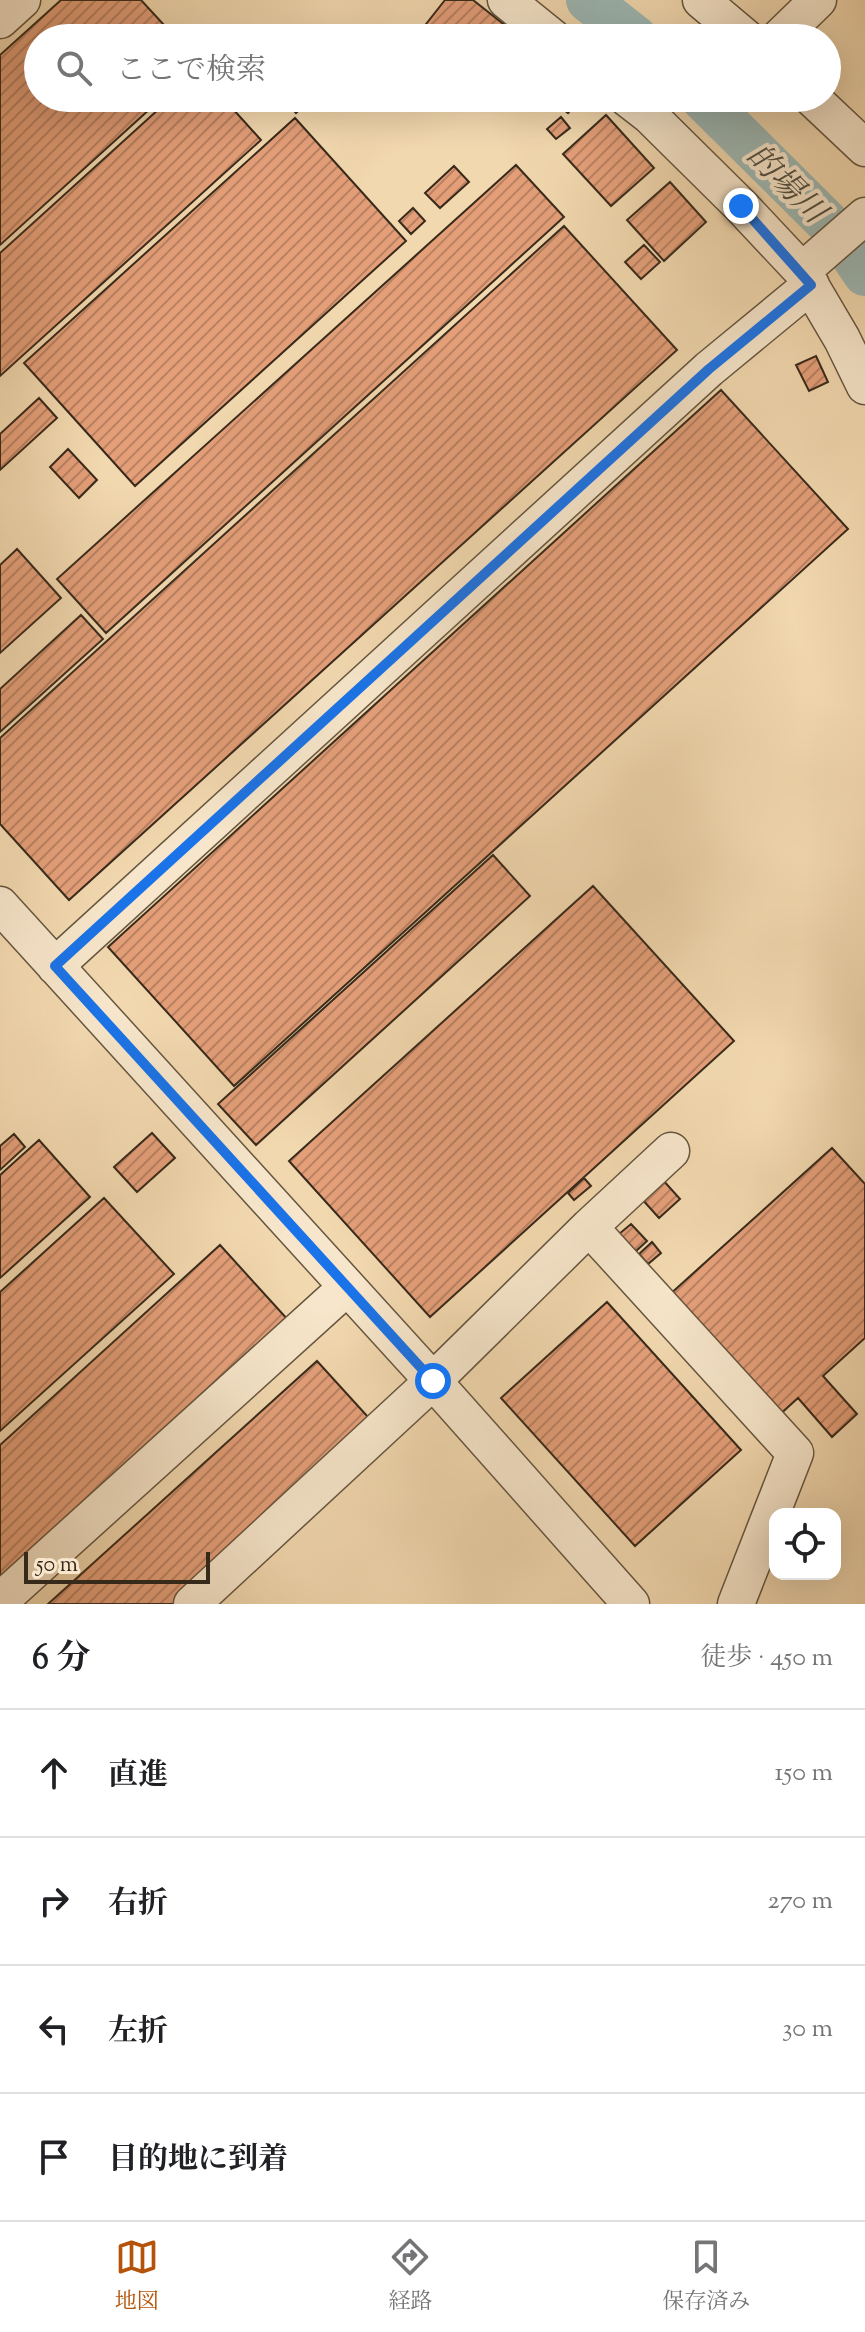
<!DOCTYPE html>
<html lang="ja">
<meta charset="utf-8">
<style>
:root{--surface:#fff;--page:#f2f2f2;--text:#202124;--muted:#757577;--line:#e0e0e0;--accent:#b45309}
body{margin:0;font-family:"Sorts Mill Goudy","Noto Serif JP",serif;background:var(--page);color:var(--text)}
.controls{position:absolute;right:24px;bottom:24px;display:grid;overflow:hidden;border-radius:16px;box-shadow:0 8px 32px #0002}
.controls button{width:72px;height:72px;display:grid;place-items:center;padding:0;border:0;border-bottom:2px solid var(--line);background:var(--surface);color:var(--text);font:40px sans-serif}
.scale{position:absolute;left:24px;bottom:20px;width:186px;box-sizing:border-box;padding-left:8px;border:4px solid #382a1b;border-top:0;font-size:22px;line-height:28px;white-space:nowrap;color:#382a1b;-webkit-text-stroke:6px #f7e6cb;paint-order:stroke}
.stop{position:absolute;width:24px;height:24px;margin:-18px;border:6px solid #1a73e8;border-radius:50%;background:#fff}
.stop.end{background:#1a73e8;border-color:#fff;box-shadow:0 2px 8px #0008}
.list{margin:0;padding:0;list-style:none}
h2{display:flex;justify-content:space-between;align-items:center;height:104px;margin:0;padding:0 32px;font-size:34px}
h2 small{font-size:26px;font-weight:400;color:var(--muted)}
.list li{display:grid;grid-template-columns:52px 1fr auto;gap:24px;align-items:center;box-sizing:border-box;height:128px;padding:0 32px;border-top:2px solid var(--line)}
.list b{display:block;font-size:30px;white-space:nowrap}
.list em{font-size:26px;font-style:normal;color:var(--muted)}
.icon{flex:none;width:44px;height:44px;fill:none;stroke:currentColor;stroke-width:2;stroke-linecap:round;stroke-linejoin:round}
.map{position:relative;flex:none;width:865px;height:1604px;overflow:hidden}
.search{position:absolute;background:var(--surface);box-shadow:0 8px 32px #0002;left:24px;right:24px;top:24px;height:88px;display:flex;align-items:center;gap:20px;box-sizing:border-box;padding:0 28px;border-radius:44px;color:var(--muted);font-size:30px}
.sheet{height:616px;background:var(--surface)}
nav{display:flex;justify-content:space-around;align-items:center;box-sizing:border-box;height:112px;border-top:2px solid var(--line);background:var(--surface);font-size:22px;color:var(--muted)}
nav a{display:grid;justify-items:center;gap:4px}
nav .on{color:var(--accent)}
.map>svg:first-child{display:block}
.lines{fill:none;stroke-linecap:round;stroke-linejoin:round}
.river{stroke:#9db8b4;stroke-width:44}
.building{fill:url(#building-hatch);stroke:#382a1b;stroke-width:2}
.minor-casing{stroke:#665640;stroke-width:39}
.minor{stroke:#f7e6cb;stroke-width:36}
.route{stroke:#1a73e8;stroke-width:10}
.labels{text-anchor:middle;stroke-width:8;stroke-linejoin:round;paint-order:stroke}
.water-label{font-size:32px;font-style:italic;fill:#514e41;stroke:#f7e6cb}
</style>
<div class="map">
<svg width="865" height="1604" viewBox="0 0 865 1604">
<defs>
<pattern id="building-hatch" width="6" height="6" patternUnits="userSpaceOnUse" patternTransform="scale(2)"><rect width="6" height="6" fill="#e49f79"/><path d="M-1 1l2-2M0 6l6-6M5 7l2-2" fill="none" stroke="#ba8262"/></pattern>
</defs>
<rect width="100%" height="100%" fill="#f2d8af"/>
<filter id="stains"><feTurbulence type="fractalNoise" baseFrequency=".0025" numOctaves="4"/><feColorMatrix values="0 0 0 0 .2 0 0 0 0 .09 0 0 0 0 .02 0 0 0 .5 -.17"/></filter>
<radialGradient id="worn" r=".72"><stop offset=".6" stop-color="#630" stop-opacity="0"/><stop offset="1" stop-color="#630" stop-opacity=".3"/></radialGradient>
<g class="lines">
<path class="river" d="M588,0L636,38
M702,98L835,230L865,274"/>
</g>
<path class="building" d="M61,0H141L176,38H38V98H162L0,245V55Z
M445,0H473L521,38H425L419,33Z
M171,98H223L261,140L0,376V253Z
M283,98H312L296,113Z
M549,98H581L568,113Z
M606,115L654,168L611,206L563,154Z
M561,117L570,128L556,139L547,129Z
M295,118L406,241L135,486L24,363Z
M516,165L564,217L106,633L57,579Z
M454,166L469,182L440,208L425,193Z
M670,182L706,222L664,261L627,220Z
M413,208L425,221L411,234L399,221Z
M564,226L677,350L69,900L0,824V738Z
M644,245L660,262L641,279L625,262Z
M816,356L828,382L809,391L796,365Z
M721,390L848,529L234,1086L108,947Z
M39,398L57,418L0,470V434Z
M68,449L97,480L79,498L50,467Z
M17,549L61,598L0,653V565Z
M81,615L103,639L0,732V689Z
M493,855L530,896L256,1145L218,1104Z
M593,886L734,1041L430,1317L289,1161Z
M152,1133L175,1158L137,1192L114,1167Z
M14,1134L25,1147L0,1170V1146Z
M39,1140L90,1197L0,1278V1175Z
M832,1148L865,1184V1338L823,1376L857,1414L832,1437L798,1398L777,1417L668,1296Z
M584,1178L591,1186L574,1200L568,1193Z
M662,1179L680,1199L659,1218L641,1198Z
M104,1198L174,1274L0,1431V1292Z
M631,1224L647,1241L635,1252L619,1234Z
M652,1242L661,1253L648,1264L639,1254Z
M220,1245L289,1321L0,1583V1445Z
M607,1302L741,1450L635,1546L501,1398Z
M317,1361L378,1428L183,1604H48Z"/>
<g class="lines">
<g class="minor-casing">
<path id="minor" d="M506,0L553,38
M701,0L746,38
M0,20L22,0
M779,38L818,0
M627,98L649,115L741,206L802,271L842,339L865,386
M812,98L865,148
M802,271L865,216
M0,905L433,1381L631,1604
M55,966L709,369L811,285
M589,1227L795,1453L736,1604
M0,1601L346,1288
M192,1604L433,1381L589,1227L671,1151"/>
</g>
<use href="#minor" class="minor"/>
</g>
<g class="lines">
<path class="route" d="M433,1381L55,966L709,369L811,285L741,206"/>
</g>
<g class="labels">
<g class="water-label">
<text transform="translate(787 183) rotate(45)" y="11">的場川</text>
</g>
</g>
<rect width="100%" height="100%" filter="url(#stains)"/>
<rect width="100%" height="100%" fill="url(#worn)"/>
</svg>
<div class="controls">
<button><svg class="icon" aria-label="locate" viewBox="0 0 24 24"><circle cx="12" cy="12" r="6"/><path d="M12 2v4M12 18v4M2 12h4M18 12h4"/></svg></button>
</div>
<div class="scale">50 m</div>
<div class="stop" style="left:433px;top:1381px"></div>
<div class="stop end" style="left:741px;top:206px"></div>
<div class="search"><svg class="icon" aria-label="search" viewBox="0 0 24 24"><circle cx="10" cy="10" r="6"/><path d="M15 15l6 6"/></svg>ここで検索</div>
</div>
<section class="sheet">
<h2>6 分<small>徒歩 · 450 m</small></h2>
<ul class="list">
<li><svg class="icon" aria-label="ahead" viewBox="0 0 24 24"><path d="M12 20V5M6 11l6-6 6 6"/></svg><div><b>直進</b></div><em>150 m</em></li>
<li><svg class="icon" aria-label="right" viewBox="0 0 24 24"><path d="M7 20v-9h11M14 6l5 5-5 5"/></svg><div><b>右折</b></div><em>270 m</em></li>
<li><svg class="icon" aria-label="left" viewBox="0 0 24 24"><path d="M17 20v-9H6M10 6l-5 5 5 5"/></svg><div><b>左折</b></div><em>30 m</em></li>
<li><svg class="icon" aria-label="arrive" viewBox="0 0 24 24"><path d="M6 21V4h12l-3 4 3 4H6"/></svg><div><b>目的地に到着</b></div></li>
</ul>
</section>
<nav>
<a class="on"><svg class="icon" aria-label="map" viewBox="0 0 24 24"><path d="M3 6l6-2 6 2 6-2v14l-6 2-6-2-6 2zM9 4v14M15 6v14"/></svg>地図</a>
<a><svg class="icon" aria-label="directions" viewBox="0 0 24 24"><path d="M12 3l9 9-9 9-9-9zM9 14v-3h6M13 9l2 2-2 2"/></svg>経路</a>
<a><svg class="icon" aria-label="saved" viewBox="0 0 24 24"><path d="M7 4h10v16l-5-4-5 4z"/></svg>保存済み</a>
</nav>
